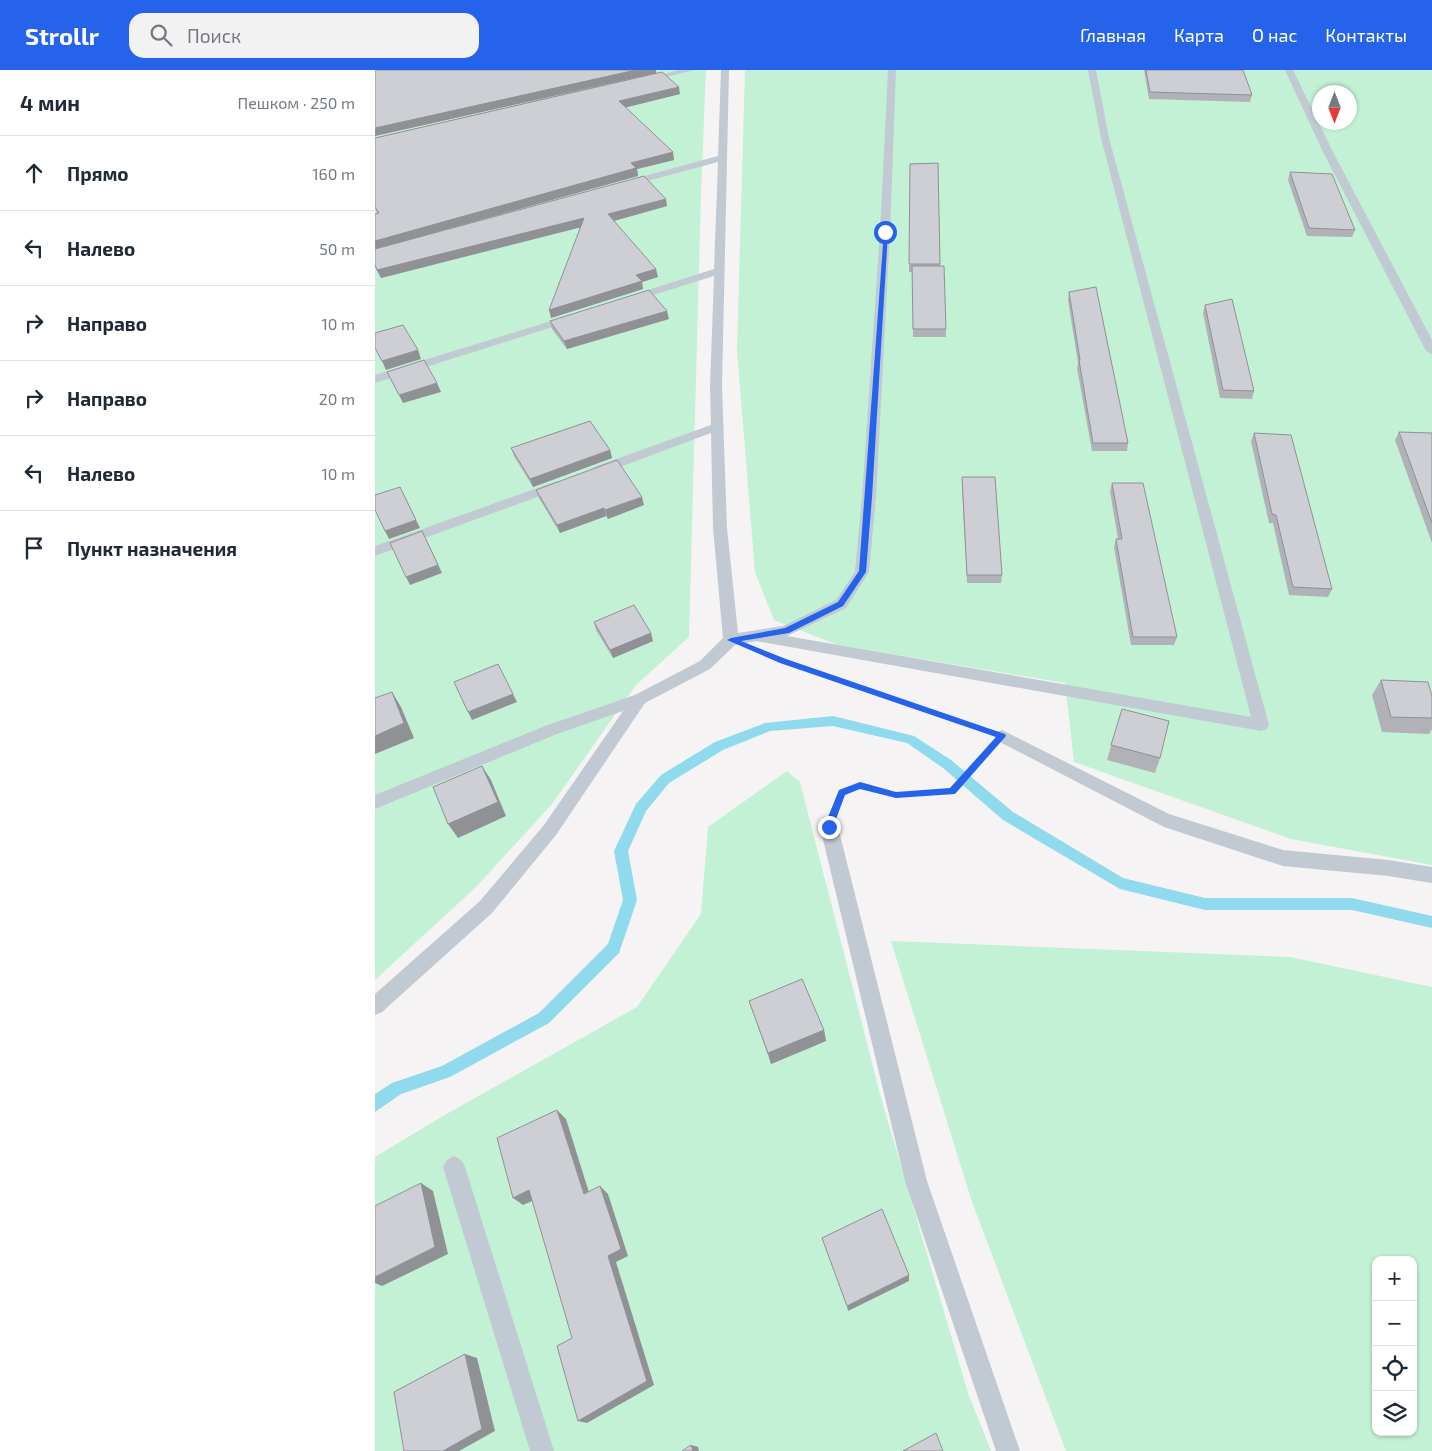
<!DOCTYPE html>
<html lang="ru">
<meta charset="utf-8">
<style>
:root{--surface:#fff;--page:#f2f2f3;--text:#1f2937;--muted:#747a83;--line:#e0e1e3;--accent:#2563eb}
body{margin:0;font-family:"Exo 2",sans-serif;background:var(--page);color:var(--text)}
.controls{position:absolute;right:15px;bottom:15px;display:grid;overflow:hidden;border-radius:10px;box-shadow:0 1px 4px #0004}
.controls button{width:45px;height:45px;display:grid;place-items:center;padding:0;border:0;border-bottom:1px solid var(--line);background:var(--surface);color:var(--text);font:25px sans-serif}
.compass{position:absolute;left:937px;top:15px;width:45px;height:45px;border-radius:50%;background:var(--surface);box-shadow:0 1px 4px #0004;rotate:180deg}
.stop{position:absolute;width:15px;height:15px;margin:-11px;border:4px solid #2563eb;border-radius:50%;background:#fff}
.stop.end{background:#2563eb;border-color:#fff;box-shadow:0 1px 5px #0008}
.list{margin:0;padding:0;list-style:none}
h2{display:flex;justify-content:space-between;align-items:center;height:65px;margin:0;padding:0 20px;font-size:21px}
h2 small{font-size:16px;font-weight:400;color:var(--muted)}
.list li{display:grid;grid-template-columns:32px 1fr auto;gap:15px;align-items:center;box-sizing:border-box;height:75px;padding:0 20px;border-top:1px solid var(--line)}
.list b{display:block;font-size:19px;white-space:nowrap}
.list em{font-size:16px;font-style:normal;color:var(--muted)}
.icon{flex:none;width:28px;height:28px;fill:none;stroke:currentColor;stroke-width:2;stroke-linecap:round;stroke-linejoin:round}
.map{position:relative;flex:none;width:1057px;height:1381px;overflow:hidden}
header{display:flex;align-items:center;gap:30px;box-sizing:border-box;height:70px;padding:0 25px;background:var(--accent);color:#fff}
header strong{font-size:24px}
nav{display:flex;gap:28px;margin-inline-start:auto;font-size:18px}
.search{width:350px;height:45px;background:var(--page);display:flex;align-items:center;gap:12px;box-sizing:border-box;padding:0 18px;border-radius:15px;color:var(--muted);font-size:19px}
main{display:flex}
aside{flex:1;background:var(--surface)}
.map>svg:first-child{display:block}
.green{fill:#c3f1d5;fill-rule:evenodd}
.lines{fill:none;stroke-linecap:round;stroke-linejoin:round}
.stream{fill:#90daee;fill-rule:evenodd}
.path{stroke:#7ad0a6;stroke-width:3;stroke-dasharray:4 2.5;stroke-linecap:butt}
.service{fill:#c1cad2;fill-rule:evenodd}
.wall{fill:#b0b2b7}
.shaded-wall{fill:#909195}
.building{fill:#cdcfd5;stroke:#909195}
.route{fill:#2563eb}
</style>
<header>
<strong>Strollr</strong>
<div class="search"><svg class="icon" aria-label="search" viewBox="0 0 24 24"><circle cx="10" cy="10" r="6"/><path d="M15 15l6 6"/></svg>Поиск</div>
<nav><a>Главная</a><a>Карта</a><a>О нас</a><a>Контакты</a></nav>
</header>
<main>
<aside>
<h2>4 мин<small>Пешком · 250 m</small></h2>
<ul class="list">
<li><svg class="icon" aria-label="ahead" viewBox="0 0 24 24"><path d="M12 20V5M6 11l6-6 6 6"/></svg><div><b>Прямо</b></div><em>160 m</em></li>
<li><svg class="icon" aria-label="left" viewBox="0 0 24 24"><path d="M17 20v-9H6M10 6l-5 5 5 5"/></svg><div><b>Налево</b></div><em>50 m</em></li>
<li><svg class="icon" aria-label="right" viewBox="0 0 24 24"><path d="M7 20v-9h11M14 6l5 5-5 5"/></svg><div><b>Направо</b></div><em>10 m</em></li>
<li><svg class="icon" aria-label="right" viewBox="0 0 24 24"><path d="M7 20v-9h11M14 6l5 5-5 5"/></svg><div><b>Направо</b></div><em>20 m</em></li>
<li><svg class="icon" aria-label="left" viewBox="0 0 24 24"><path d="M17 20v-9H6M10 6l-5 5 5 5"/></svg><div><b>Налево</b></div><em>10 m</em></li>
<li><svg class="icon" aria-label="arrive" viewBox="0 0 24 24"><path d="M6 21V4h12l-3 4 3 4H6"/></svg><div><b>Пункт назначения</b></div></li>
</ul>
</aside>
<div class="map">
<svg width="1057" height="1381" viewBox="0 0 1057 1381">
<rect width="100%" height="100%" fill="#f5f3f3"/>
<path class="green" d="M0,0H331L326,123L314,567L261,615L177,734L101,817L0,910Z
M370,0H1057V795L916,769L699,692L690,613L463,575L399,550L380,502L362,281ZM944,22H974V52H944Z
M412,701L425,712L506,1028L593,1323L616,1381H0V1087L68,1046L262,937L326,844L333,757Z
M516,871L915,887L1057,917V1381H691L597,1132ZM1001,1190H1038V1362H1001Z"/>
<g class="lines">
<path class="stream" d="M458,646L539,666L576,690L638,742L748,808L830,828H977L1057,846V858L977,840H830L745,819L628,750L568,698L532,673L458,656L395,661L348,680L294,713L271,741L253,781L262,830L244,883L174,953L75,1007L26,1024L0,1042V1024L17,1013L67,996L164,943L233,874L248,830L239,781L261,734L286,705L340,672L390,653Z"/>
<path class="path" d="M462,609L600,656
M463,731L466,723L485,716L521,725L577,722L609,686"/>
<path class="service" d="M304,0H319L271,12L267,10Z
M346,0H354L347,316L352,458L363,563L408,556L461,530L480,502L487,427L505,162L513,0H521L515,162L501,427L494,502L471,538L412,566L876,647L726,68L713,0H721L734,68L894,655L892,659L886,661L381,571L360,575L335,599L270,633L181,765L117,843L7,942L0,945V924L105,831L169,755L248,641L182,664L0,739V725L170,656L260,625L325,591L348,568L338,458L336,363L229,403L224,404L218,400L219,397L336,355L335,316L339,206L259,231L255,232L250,229L251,227L339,199L343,92L250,117L245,114L247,112L343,86Z
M910,0H918L958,82L1057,270V284L1051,281L948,82Z
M196,245L202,248L200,250L0,313V305Z
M182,411L187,412L189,415L187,418L0,486V476Z
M627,660L794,744L908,780L1013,790L1057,797V813L1013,806L908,796L789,757L621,670L619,666L621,662Z
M454,750L460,752L463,757L552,1111L645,1381H621L530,1111L445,757L448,752Z
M79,1086L86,1090L90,1097L179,1381H155L68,1097L72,1090Z"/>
</g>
<path class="wall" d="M0,0H281V3L305,24L250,37L298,82L299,90L262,99L263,106L56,164L292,136L239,151L283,207L267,212L268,219L176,248L205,157L6,208L0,197V144L2,143L0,139V68L266,6L0,66Z
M769,0H868L877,25L875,32L774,29Z
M563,93L565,196L571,259V267H538L537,202H534L535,94Z
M915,102L980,160L977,167L932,166L913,110Z
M694,222L753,373L752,381H717L702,298L703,293L693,230Z
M830,235L879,321L877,329L845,328L828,243Z
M294,249L192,279L177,259L175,251Z
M1024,362L1057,364V473L1020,370Z
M879,363L957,519L953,527L914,525L898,453H894L876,371Z
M136,378L235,380L237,388L158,417L139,386Z
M587,407L627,505L626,513H592L587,415Z
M737,413L802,567L799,575H756L739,477L741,469H743L735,421Z
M161,420L269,435L233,449L231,446L185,463L164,428Z
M219,552L278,571L238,588L221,560Z
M1006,610L1057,626V659L1054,664L1007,662L997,625Z
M747,639L785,688L780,703L732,690Z
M374,931L449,960L451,971L396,994Z"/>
<path class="shaded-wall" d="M261,0H281V3L0,66V58Z
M304,17L305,24L245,39L244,31Z
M298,82L299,90L262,99L263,106L0,179V171L256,93Z
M291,129L292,136L235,152L233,144Z
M209,148L211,156L6,208L2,200Z
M281,199L283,207L267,212L268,219L176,248L174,240L261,205Z
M292,241L294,249L192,279L189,271Z
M43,280L46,289L11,300L7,291Z
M62,313L66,322L28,333L24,325Z
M235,380L237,388L158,417L155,409Z
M25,417L45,458L14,469L10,461Z
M267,427L269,435L233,449L230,440Z
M229,438L231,446L185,463L182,455Z
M51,469L67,503L35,515L31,507Z
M276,563L278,571L238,588L235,580Z
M17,622L26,637L39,668L0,684V666Z
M138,624L142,632L97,650L93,642Z
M107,696L116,710L131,746L83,768L73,754Z
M449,960L451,971L396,994L393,983Z
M182,1040L191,1049L217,1132L209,1124Z
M46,1113L58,1121L73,1184L7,1216L0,1213V1207Z
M225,1116L233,1124L253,1186L241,1192L279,1315L212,1353L203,1351L233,1186Z
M154,1120L164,1128L148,1135L138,1128Z
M534,1205V1211L473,1241L472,1236Z
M90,1284L102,1288L120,1361L84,1381H68Z
M316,1375L323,1377L324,1381H318Z"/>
<path class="building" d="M0,0H261L0,58Z
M771,0H868L877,25L775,22Z
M287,2L304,17L244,31L298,82L256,93L261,98L0,171V144L4,143L0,137V68Z
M563,93L565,194H534L535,94Z
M915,102L957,104L980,160L934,158Z
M269,106L291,129L233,144L281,199L261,205L267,211L174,240L209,148L2,200L0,195V179Z
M537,196H569L571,259H538Z
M721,217L753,373H718L704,290H705L694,222Z
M274,220L292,241L189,271L175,251Z
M857,229L879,321L848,320L830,235Z
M28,255L43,280L7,291L0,278V263Z
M49,290L62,313L24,325L12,302Z
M215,351L235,380L155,409L136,378Z
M1024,362L1057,363V453Z
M879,363L916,365L957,519L918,517L901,445L897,444Z
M242,390L267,427L230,440L229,438L182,455L161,420Z
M587,407H620L627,505H592Z
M737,413H768L802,567H758L741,469H747Z
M25,417L41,450L10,461L0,440V425Z
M47,461L63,495L31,507L15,473Z
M259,535L276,563L235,580L219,552Z
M123,594L138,624L93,642L79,612Z
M1006,610L1053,612L1057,626V648L1016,647Z
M17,622L29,653L0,666V628Z
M747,639L794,651L785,688L736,675Z
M107,696L123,732L73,754L58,717Z
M427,909L449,960L393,983L374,931Z
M182,1040L209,1124L225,1116L246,1179L233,1186L272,1311L203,1351L182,1276L197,1268L154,1120L138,1128L122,1068Z
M46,1113L60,1177L0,1207V1136Z
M507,1139L534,1205L472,1236L447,1168Z
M90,1284L107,1359L68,1381H29L19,1322Z
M561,1363L568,1381H528Z
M316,1375L318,1381H307Z"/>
<path class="route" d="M509,161L513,162L497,427L491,502L468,536L414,563L366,571L411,589L630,664L631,666L580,724L521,728L485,719L470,725L458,757L454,760L449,757L464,720L485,712L521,722L575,718L621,667L405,593L352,570L356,568L410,558L463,532L484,501Z"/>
</svg>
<div class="controls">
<button>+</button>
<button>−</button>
<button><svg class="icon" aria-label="locate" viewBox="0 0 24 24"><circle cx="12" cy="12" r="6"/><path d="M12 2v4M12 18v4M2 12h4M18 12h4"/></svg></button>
<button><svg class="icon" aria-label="layers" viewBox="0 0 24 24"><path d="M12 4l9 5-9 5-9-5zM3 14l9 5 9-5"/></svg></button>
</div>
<svg class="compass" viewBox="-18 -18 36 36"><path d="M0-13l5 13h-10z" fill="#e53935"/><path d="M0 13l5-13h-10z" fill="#747a83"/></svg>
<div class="stop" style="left:510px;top:162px"></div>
<div class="stop end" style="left:454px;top:757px"></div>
</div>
</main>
